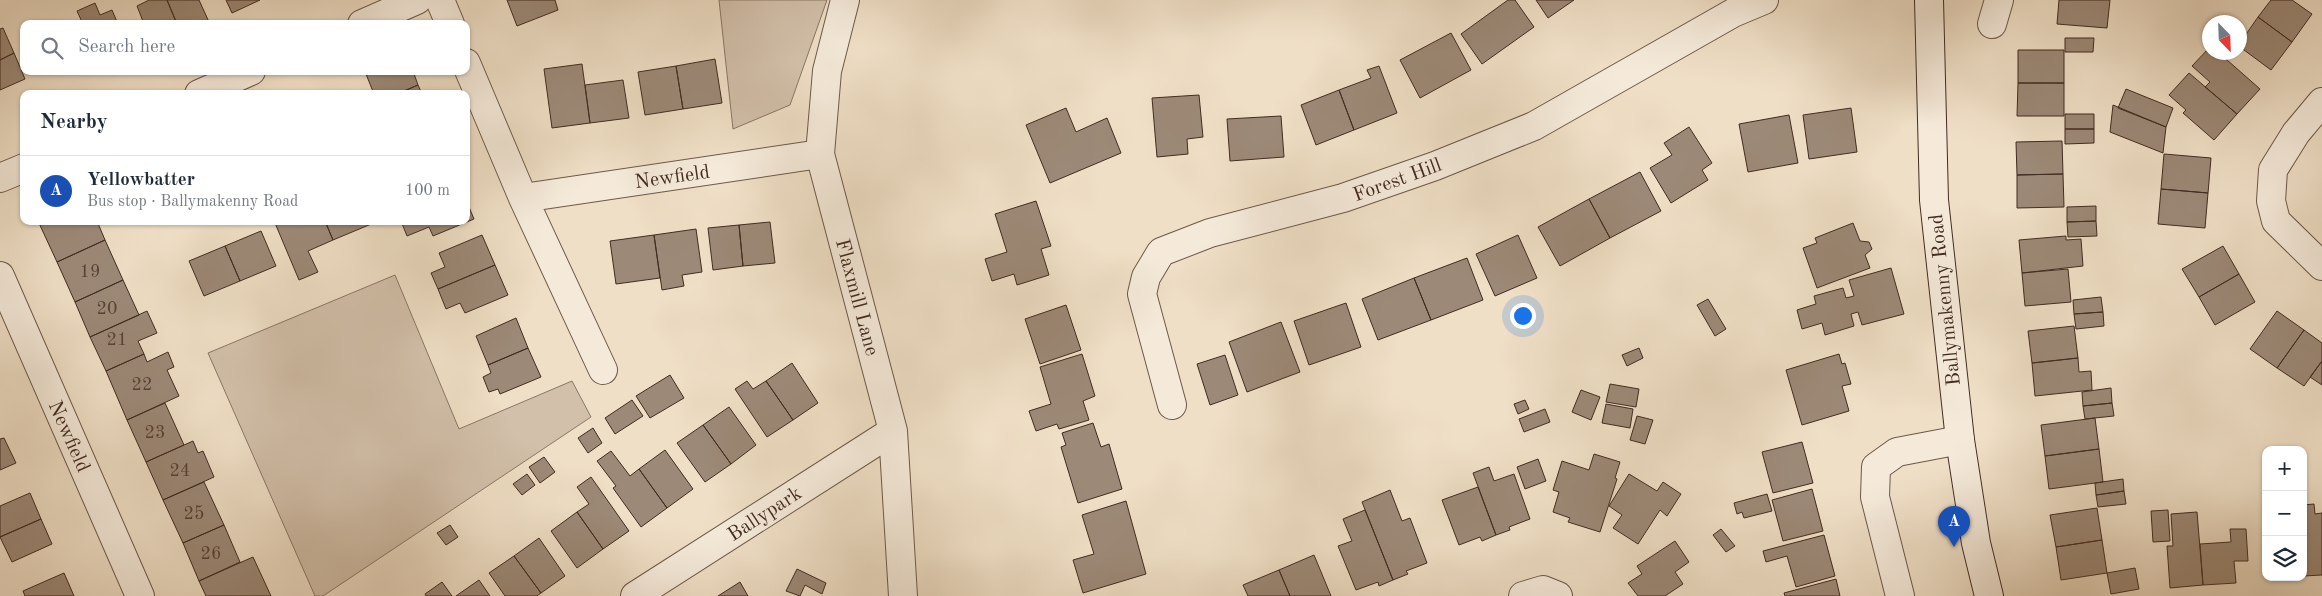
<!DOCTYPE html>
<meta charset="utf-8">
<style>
:root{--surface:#fff;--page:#f6f6f7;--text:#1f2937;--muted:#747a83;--line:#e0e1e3;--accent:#8f2418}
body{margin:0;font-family:"Old Standard TT",serif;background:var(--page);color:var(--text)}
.controls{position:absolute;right:15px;bottom:15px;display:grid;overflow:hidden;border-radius:10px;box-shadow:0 1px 4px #0004}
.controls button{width:45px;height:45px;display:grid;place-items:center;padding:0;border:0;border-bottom:1px solid var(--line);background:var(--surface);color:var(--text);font:25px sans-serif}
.compass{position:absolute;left:2202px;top:15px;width:45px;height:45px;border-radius:50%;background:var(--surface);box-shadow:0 1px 4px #0004;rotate:157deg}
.you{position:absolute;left:1522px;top:315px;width:18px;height:18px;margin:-12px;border:4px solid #fff;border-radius:50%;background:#1a73e8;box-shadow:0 0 0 8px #1a73e833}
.badge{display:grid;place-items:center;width:32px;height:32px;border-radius:50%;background:var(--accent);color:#fff;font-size:16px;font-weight:700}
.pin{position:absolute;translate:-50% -41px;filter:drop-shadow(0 1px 2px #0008)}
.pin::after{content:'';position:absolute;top:26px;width:18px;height:15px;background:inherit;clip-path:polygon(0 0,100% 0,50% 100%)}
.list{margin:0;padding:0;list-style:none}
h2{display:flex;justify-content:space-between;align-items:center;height:65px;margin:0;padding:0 20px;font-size:21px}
h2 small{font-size:16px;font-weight:400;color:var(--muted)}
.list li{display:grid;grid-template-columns:32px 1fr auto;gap:15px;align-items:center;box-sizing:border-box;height:70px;padding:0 20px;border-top:1px solid var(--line)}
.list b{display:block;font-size:19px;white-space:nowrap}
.list p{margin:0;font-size:16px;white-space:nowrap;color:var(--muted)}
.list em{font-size:16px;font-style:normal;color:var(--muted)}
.icon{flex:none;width:28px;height:28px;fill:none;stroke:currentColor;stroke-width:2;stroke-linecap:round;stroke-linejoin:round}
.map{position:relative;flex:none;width:2322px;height:596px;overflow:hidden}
.search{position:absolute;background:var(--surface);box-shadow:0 1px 4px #0004;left:20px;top:20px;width:450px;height:55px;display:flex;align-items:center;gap:12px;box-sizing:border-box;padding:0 18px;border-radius:10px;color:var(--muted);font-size:19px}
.panel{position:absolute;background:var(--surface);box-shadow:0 1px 4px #0004;left:20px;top:90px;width:450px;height:135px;border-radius:10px}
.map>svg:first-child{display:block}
.green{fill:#d2c0aa;stroke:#8a7666}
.building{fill:#9c8977;stroke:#422b21}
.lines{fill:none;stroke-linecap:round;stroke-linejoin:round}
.street-casing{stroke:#6d584a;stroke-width:30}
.secondary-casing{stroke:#422b21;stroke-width:30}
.street{stroke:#f5eada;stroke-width:28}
.secondary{stroke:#f5eada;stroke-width:28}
.labels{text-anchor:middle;stroke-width:4;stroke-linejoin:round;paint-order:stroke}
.number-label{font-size:18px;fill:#584236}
.street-label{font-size:20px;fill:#422b21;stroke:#f5eada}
</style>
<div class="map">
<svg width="2322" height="596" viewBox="0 0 2322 596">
<rect width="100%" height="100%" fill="#efdfc6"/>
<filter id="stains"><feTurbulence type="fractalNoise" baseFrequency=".004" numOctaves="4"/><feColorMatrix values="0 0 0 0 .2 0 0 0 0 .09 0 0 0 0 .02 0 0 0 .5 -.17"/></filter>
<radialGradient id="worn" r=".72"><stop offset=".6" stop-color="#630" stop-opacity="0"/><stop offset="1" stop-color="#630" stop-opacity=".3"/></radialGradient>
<path class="green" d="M719,0H827L790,105L733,129Z
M395,275L459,429L572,381L591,417L323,596H315L208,353Z"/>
<path class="building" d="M149,0H167L177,24H144L137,6Z
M167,0H199L209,22L177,24Z
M226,0H260L232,13Z
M507,0H555L558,10L517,26Z
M1508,0H1515L1534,27L1482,64L1461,34Z
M1536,0H1574L1548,18Z
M2059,0H2110L2107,28L2057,24Z
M2271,0H2292L2312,14L2292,42L2258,17Z
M95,3L100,15L112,10L118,24H83L77,11Z
M2258,17L2292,42L2271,70L2240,47V43Z
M3,28L14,53L0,60V29Z
M1451,33L1471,70L1420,98L1400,60Z
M2065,38H2094L2093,52H2065Z
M2210,47V52H2218L2260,89L2237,114L2205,87L2210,82L2192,66Z
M2018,50H2064V83H2018Z
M14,53L25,79L0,90V60Z
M715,59L722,103L683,109L676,66Z
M582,64L590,123L552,128L544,69Z
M676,66L683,109L645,115L638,72Z
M1379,66L1397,113L1354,130L1339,90L1371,78L1367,70Z
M372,71H413L418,85L397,94H374L366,74Z
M2189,73L2237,114L2214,140L2183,113L2186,110L2169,95Z
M623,80L629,118L590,123L585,85Z
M2018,83H2064V116H2017Z
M418,85L422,94H397Z
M2126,89L2173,108L2166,127L2118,108Z
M1339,90L1354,130L1316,145L1301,105Z
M1199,95L1203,137L1187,139L1188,154L1157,157L1152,98Z
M2113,105L2166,127L2163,153L2110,132Z
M1066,108L1076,132L1107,118L1121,153L1050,183L1026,125Z
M1851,108L1857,152L1809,159L1803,115Z
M2065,114H2094V129H2065Z
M1789,115L1798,163L1748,172L1739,124Z
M1281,116L1284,157L1230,161L1227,119Z
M1689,127L1712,163L1702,170L1708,180L1671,203L1650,168L1672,155L1664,143Z
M2065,129H2094V143L2065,144Z
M2062,141L2063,174L2017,175L2016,142Z
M2164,154L2211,158L2208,193L2161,189Z
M1640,172L1661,211L1610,238L1589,199Z
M2063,174L2064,207L2017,208V175Z
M2161,189L2208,193L2205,228L2158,224Z
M1589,199L1610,238L1560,266L1538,227Z
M466,200L474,219L433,236L429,227L407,236L401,221H466Z
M1036,201L1051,246L1041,249L1049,275L1017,285L1014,274L992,281L985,259L1007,252L995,214Z
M2096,206V221L2067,222V207Z
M38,221H97L105,240L57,262Z
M279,221H325L333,240L308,251L318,272L299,280L275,223Z
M325,221H375L376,222L333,240Z
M2096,221L2097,236L2068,237L2067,222Z
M770,222L775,263L743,266L739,225Z
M1853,223L1860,241L1869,242L1872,249L1865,255L1870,268L1817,288L1803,248L1817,243L1815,238Z
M739,225L743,266L713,270L708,228Z
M696,229L702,272L682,275L684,286L662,290L654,235Z
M261,231L276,266L240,281L225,246Z
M482,235L495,265L438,289L431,273L445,267L439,253Z
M654,235L660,278L616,284L610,241Z
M1518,235L1537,278L1495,296L1476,254Z
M2066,236V240L2081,239L2083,266L2022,273L2019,240Z
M105,240L123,280L75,302L57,262Z
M225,246L240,281L204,296L189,261Z
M2223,246L2239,274L2199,297L2182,269Z
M1467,258L1483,300L1431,320L1414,278Z
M495,265L508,295L465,313L460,303L446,309L438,289Z
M1891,268L1904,314L1862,325L1858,312L1851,314L1854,326L1825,335L1822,323L1802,329L1797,310L1816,304L1814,296L1843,288L1846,298L1854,296L1849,280Z
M2068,269L2071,302L2025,306L2022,273Z
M2239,274L2255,302L2215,325L2199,297Z
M1414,278L1431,320L1378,340L1362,299Z
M123,280L139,315L90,337L75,302Z
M2101,297L2103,312L2074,314L2073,300Z
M1708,299L1726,329L1715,336L1697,305Z
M1346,303L1361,347L1309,365L1294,321Z
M1066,305L1081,350L1040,364L1025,319Z
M147,311L157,333L138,341L144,354L106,371L90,337Z
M2277,311L2304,330L2277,368L2250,349Z
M2103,312L2104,326L2076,329L2074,314Z
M516,318L528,348L488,365L476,336Z
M1281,322L1300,372L1247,392L1229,342Z
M2074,326L2078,358L2032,363L2028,331Z
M2304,330L2322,343V361L2304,386L2277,368Z
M528,348L541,377L500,394L498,389L489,392L483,377L491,373L488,365Z
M1639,348L1643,358L1627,366L1622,355Z
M168,352L174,367L167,370L179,396L127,420L106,371L144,354L147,362Z
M1082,354L1095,396L1083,401L1089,420L1059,429L1057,424L1036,431L1029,411L1051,404L1040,367Z
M1839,354L1842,364L1845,363L1851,384L1842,386L1849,411L1802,425L1786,370Z
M1225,355L1238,395L1210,405L1197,364Z
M2078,358L2079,372L2091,371L2092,390L2035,396L2032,363Z
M2322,361V385L2310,377Z
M792,363L818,403L793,420L766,381Z
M670,375L684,398L650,418L636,396Z
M747,381L753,389L766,381L793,420L767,437L735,389Z
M1610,384L1639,389L1636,407L1606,402Z
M2111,388L2112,403L2083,406L2082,392Z
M1581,390L1600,397L1591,420L1572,412Z
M632,400L643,416L615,434L605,418Z
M1525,400L1529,409L1518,414L1514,404Z
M165,403L184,445L146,462L127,420Z
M2112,403L2114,416L2085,419L2083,406Z
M1606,404L1633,409L1630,428L1602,423Z
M729,407L756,445L731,464L703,425Z
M1545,409L1550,422L1524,432L1519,419Z
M1637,416L1653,420L1645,444L1630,440Z
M2095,418L2099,449L2045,456L2041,425Z
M1093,423L1101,447L1109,444L1122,489L1078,503L1061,447L1066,445L1062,433Z
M703,425L731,464L705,482L677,443Z
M593,428L602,443L588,453L578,438Z
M4,438L16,463L0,470V439Z
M193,441L198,453L203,451L214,477L163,500L146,462Z
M1802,442L1813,483L1773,493L1762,452Z
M2099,449L2103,482L2049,489L2045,456Z
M665,450L693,489L667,508L639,469Z
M611,451L630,476L639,469L667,508L641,527L613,488L616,486L597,461Z
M1594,454L1620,462L1615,478L1617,479L1600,532L1568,522L1570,518L1553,512L1559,492L1553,490L1562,461L1589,470Z
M544,457L555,472L540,483L529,467Z
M1538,459L1546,481L1525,489L1517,467Z
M1489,467L1494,481L1514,474L1530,519L1509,527L1510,530L1496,535L1473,473Z
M527,474L535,485L522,495L513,484Z
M1629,474L1657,491L1663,482L1681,494L1667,516L1660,510L1638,544L1613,528L1622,515L1609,506Z
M591,477L629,531L603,549L577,512L589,504L577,487Z
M2123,479L2124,491L2096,495L2095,483Z
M204,482L224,525L183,543L163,500Z
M1478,487L1496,535L1482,541L1480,537L1459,545L1442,500Z
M1812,489L1823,531L1783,541L1772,500Z
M1390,490L1402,521L1410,518L1427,563L1406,571L1408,574L1393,580L1362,502Z
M2124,491L2126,504L2098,507L2096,495Z
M30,493L41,519L0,537V506Z
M1767,494L1772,511L1744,518L1742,512L1737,514L1734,503Z
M1126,501L1146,574L1083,593L1073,560L1094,554L1082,515Z
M2314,504L2315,514L2322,513V575L2304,576L2303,505Z
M2097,508L2102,540L2056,547L2050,515Z
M1365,510L1393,580L1379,586L1378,582L1356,590L1338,546L1352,541L1343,519Z
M2168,510L2170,541L2153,542L2151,511Z
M577,512L603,549L577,568L551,531Z
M2197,512L2203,585L2170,588L2167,546H2173L2171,514Z
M41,519L52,544L12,562L0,537Z
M224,525L240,562L199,581L183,543Z
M450,525L458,537L446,545L437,533Z
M1721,529L1735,546L1726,552L1713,535Z
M2230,529H2246L2248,561H2234L2236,583L2203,585L2200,544L2231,542Z
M1824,535L1835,576L1796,587L1787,556L1766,562L1763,551Z
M539,538L565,576L541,593L514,556Z
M2102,540L2107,573L2061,580L2056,547Z
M1675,541L1689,562L1675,572L1683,584L1665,596H1638L1628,583L1642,574L1637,566Z
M1314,555L1331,596H1290L1279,570Z
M514,556L541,593L537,596H505L489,573Z
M253,557L271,596H206L199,581Z
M2135,568L2139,589L2111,594L2107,573Z
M797,569L826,583L822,594L805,585L800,596L786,591Z
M1279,570L1290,596H1248L1243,585Z
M64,573L74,596H25L23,591Z
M1836,579L1840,596H1785L1784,593Z
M479,580L490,596H456Z
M442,582L452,596H426L425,594Z
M740,582L748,596H718Z"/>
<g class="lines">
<g class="street-casing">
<path id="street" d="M440,0L450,24
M845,0L827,71L820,154L893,431L903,596
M362,24L417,0
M1992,24L1999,0
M466,63L523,198L603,370
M199,94L251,71
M2322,102L2296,133L2273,170L2271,201L2276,221L2322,266
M0,178L24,168
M523,198L820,154
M0,276L140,596
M1172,405L1142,294L1146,277L1161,252L1210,233L1343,198L1435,166L1534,126L1733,13L1764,0
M635,596L893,431
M1523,596L1543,590L1558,596
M1900,596L1875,497L1876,467L1897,452L1960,440"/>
</g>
<g class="secondary-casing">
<path id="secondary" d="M1929,0L1934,200L1960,440L1976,543L1989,596"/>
</g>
<use href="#street" class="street"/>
<use href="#secondary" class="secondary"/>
</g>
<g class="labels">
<g class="number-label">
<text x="90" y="277">19</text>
<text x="107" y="314">20</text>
<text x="117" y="345">21</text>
<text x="142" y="390">22</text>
<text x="155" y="438">23</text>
<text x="180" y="476">24</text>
<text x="194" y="519">25</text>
<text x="211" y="559">26</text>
</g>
<g class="street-label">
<text transform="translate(672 176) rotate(-8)" y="7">Newfield</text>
<text transform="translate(1397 179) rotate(-20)" y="7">Forest Hill</text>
<text transform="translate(858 297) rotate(75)" y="7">Flaxmill Lane</text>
<text transform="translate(1944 300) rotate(-96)" y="7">Ballymakenny Road</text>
<text transform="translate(70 436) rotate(66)" y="7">Newfield</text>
<text transform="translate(764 513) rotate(-33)" y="7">Ballypark</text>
</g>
</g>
<rect width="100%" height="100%" filter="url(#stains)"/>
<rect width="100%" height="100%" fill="url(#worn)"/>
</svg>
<div class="controls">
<button>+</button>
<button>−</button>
<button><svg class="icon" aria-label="layers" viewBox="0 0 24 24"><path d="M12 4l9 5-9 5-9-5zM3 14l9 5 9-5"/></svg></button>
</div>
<svg class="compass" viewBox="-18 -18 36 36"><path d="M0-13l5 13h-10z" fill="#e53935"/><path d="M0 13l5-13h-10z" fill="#747a83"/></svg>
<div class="you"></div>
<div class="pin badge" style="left:1954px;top:547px;background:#1a4fb4">A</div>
<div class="search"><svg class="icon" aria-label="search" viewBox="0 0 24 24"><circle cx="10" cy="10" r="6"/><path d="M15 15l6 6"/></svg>Search here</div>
<section class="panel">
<h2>Nearby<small></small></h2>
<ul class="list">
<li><span class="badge" style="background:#1a4fb4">A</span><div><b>Yellowbatter</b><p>Bus stop · Ballymakenny Road</p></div><em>100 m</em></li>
</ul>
</section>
</div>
